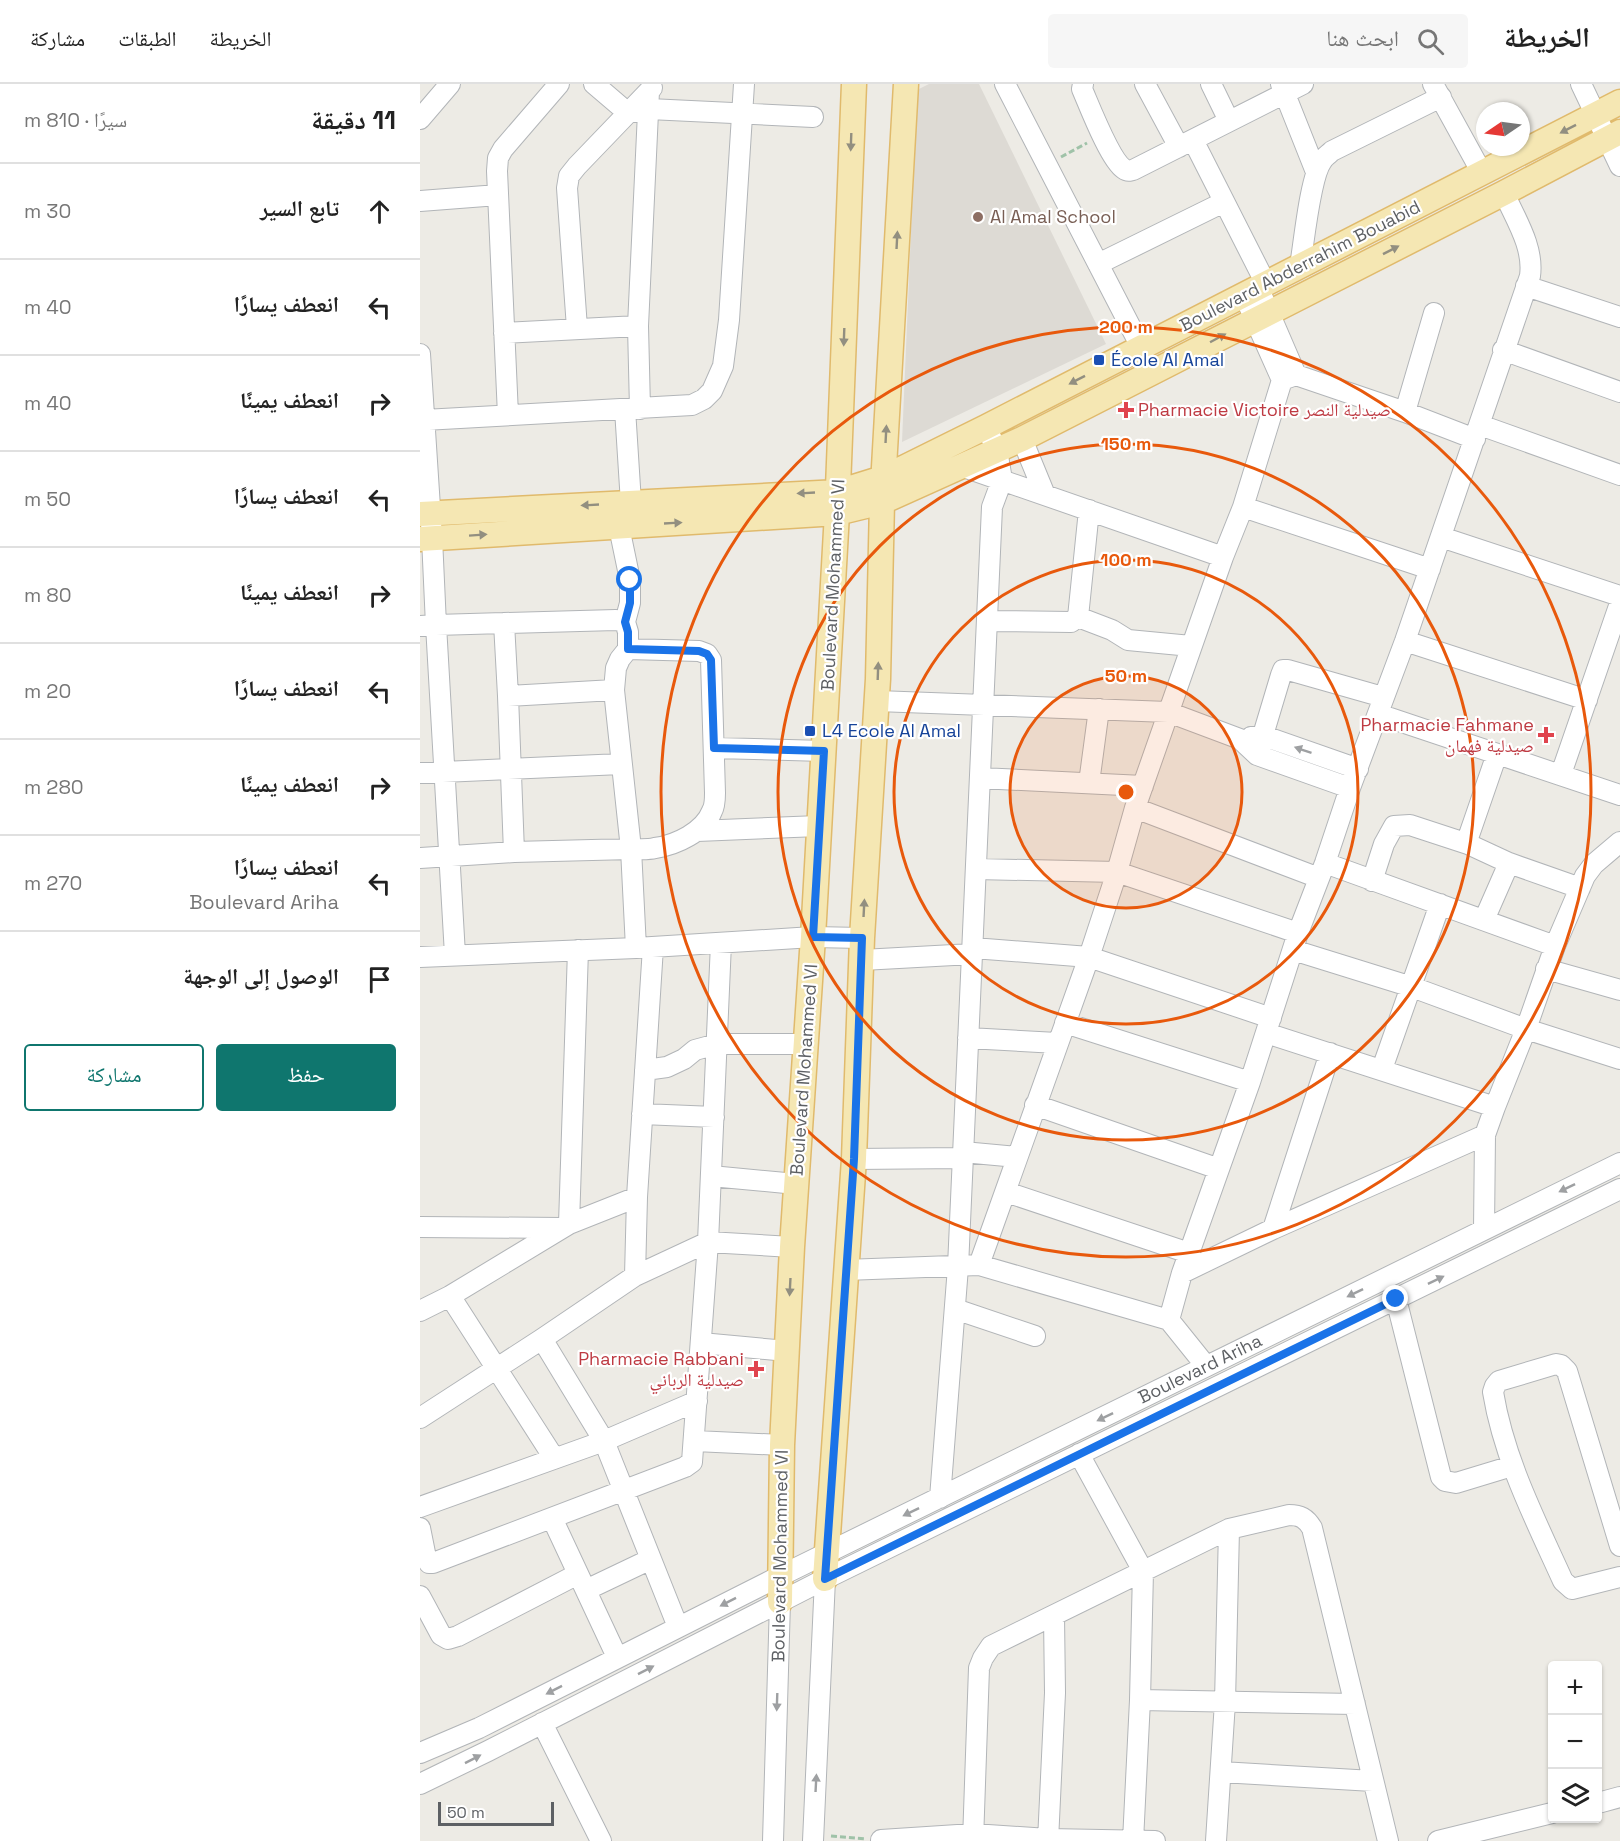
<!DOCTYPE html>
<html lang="ar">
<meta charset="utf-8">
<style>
:root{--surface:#fff;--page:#f6f6f6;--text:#222;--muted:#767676;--line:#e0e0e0;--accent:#0f766e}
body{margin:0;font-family:"Space Grotesk","Noto Naskh Arabic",sans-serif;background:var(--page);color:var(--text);direction:rtl}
.controls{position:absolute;right:18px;bottom:18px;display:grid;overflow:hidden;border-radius:6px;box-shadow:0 2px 4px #0004}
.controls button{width:54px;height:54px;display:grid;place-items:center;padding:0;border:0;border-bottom:2px solid var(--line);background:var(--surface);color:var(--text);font:30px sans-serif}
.compass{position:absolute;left:1056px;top:18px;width:54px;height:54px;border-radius:50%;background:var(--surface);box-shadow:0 2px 4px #0004;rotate:257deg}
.scale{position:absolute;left:18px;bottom:15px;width:116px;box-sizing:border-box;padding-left:6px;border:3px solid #5d6064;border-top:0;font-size:16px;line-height:21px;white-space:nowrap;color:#5d6064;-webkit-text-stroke:4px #fff;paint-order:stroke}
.stop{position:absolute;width:18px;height:18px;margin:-14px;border:4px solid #1a73e8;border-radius:50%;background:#fff}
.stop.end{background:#1a73e8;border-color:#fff;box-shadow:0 2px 6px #0008}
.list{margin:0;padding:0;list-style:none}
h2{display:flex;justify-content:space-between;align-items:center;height:78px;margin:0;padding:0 24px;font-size:26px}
h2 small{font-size:20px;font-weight:400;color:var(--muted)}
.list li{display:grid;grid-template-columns:39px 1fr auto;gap:18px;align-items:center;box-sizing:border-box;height:96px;padding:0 24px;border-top:2px solid var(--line)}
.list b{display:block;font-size:22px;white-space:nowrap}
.list p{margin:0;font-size:20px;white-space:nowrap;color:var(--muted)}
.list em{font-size:20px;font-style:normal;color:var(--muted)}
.actions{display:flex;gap:12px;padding:18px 24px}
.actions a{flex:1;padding:14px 0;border:2px solid var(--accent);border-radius:6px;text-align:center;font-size:21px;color:var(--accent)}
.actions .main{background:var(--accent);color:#fff}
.icon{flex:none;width:33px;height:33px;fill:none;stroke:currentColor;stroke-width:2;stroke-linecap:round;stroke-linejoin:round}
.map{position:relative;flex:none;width:1200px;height:1757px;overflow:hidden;direction:ltr}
header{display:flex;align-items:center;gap:36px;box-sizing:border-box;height:84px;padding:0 30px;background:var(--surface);border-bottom:2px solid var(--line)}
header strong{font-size:28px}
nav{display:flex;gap:33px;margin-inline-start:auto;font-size:21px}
.search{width:420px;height:54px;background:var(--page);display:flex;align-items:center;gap:15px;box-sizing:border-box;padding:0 21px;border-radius:6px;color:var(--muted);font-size:22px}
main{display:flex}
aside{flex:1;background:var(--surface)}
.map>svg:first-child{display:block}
.education{fill:#dddad4}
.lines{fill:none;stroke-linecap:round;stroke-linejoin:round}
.minor-casing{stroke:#b2b5b8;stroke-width:22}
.major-casing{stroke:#e0ba6c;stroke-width:27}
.path{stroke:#9fc2a8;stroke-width:3;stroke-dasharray:6 3;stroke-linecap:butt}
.minor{stroke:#fff;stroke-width:20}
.major{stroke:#f5e7b3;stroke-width:24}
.oneway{fill:#928f80}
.oneway2{fill:#9ea0a2}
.route{stroke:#1a73e8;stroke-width:8}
.ring{fill:none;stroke:#e8590c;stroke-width:3}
.education-dot{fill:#8d6e63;stroke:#fff;stroke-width:2}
.transit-dot{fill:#1a4fb4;stroke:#fff;stroke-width:2}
.health-dot{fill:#e0444e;stroke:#fff;stroke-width:2}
.labels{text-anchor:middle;stroke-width:4.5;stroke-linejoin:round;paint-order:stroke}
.education-label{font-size:18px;fill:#785e54;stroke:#fff;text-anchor:start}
.street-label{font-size:18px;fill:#5d6064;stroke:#fff}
.transit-label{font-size:18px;fill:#164399;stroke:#fff;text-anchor:start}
.health-label{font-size:18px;fill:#be3a42;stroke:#fff;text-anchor:end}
.centre{fill:#e8590c;stroke:#fff;stroke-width:3}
.ring-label{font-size:18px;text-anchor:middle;font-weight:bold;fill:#e8590c;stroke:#fff;stroke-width:4.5;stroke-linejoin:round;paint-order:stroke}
</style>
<header>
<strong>الخريطة</strong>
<div class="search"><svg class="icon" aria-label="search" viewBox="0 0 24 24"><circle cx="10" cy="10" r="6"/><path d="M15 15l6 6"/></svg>ابحث هنا</div>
<nav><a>الخريطة</a><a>الطبقات</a><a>مشاركة</a></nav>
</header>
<main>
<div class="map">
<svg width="1200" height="1757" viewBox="0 0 1200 1757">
<rect width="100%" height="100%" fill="#edebe5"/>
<path class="education" d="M509,0H559L686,260L482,358L497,6Z"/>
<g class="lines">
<g class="minor-casing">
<path id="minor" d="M174,0L208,29L229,25L393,33
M585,0L721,263
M663,0L662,5C669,21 690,76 704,85C708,88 708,87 713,86L883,0
M725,0L759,63
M791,0L809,37
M861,0L896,88
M1013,0L1062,89
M1161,0L1200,82
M0,35L30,0
M773,56L846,200
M0,117L78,111
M678,180L804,118
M880,182C884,159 890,93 902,77C904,73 909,70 912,67L1021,13
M1106,202L1200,233
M838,203L876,291
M157,244L147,104L149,92L157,82L232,4
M84,249L218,242
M1083,266L1200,308
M0,270L12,454L16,541L84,539
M862,296L876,291L985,328L1055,355
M205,325L211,419
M220,325L218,242L229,7
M985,328L1014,229
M88,331L77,87L78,74L83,65L139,0
M4,336L272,321L284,315L292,307L303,282L309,236L324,0
M1060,341L1200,391
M602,355L625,411
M541,382L803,473
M823,423L1010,485
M199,443L210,496V519L205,538
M1021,453L1200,512
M658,533L692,546L708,556L771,562
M567,537L651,538L658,533L669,426
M0,542L16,541L35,871
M985,557L1167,616
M88,612L84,539L196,536L205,538L208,548V565L200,575L196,584L194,606
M457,617L748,628L820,655L837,671L930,704
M958,630L1200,711
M831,653L844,652L938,685
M294,664L404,667
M837,671L861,591L863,586H868L963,613
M0,689L201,680
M1141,690L1200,519
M560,694L723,702
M669,699L679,625
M715,724L899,794
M277,747L399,742
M94,768L88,612L194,606L211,765C219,765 227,766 235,764C256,761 284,748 292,727C295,722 295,714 295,709L291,576L287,570L279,567L208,565
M0,774L94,768L211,765L216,864
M905,779L1135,862
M1089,779L1160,804
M556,785L697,788L878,849
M952,797L964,760L974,742L990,741L1048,760
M1064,836L1089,779L1048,760L1047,757L1077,670
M553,864L669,873L851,934
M873,866L992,903L1106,945L1200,975
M0,873L216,864L393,853L442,854
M442,876L552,870
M1126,885L1200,906
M645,939L830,998
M846,949L1075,1023
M548,954L637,959
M962,985L1020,820
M225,986L247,983L264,975L275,966L297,960H386
M615,1021L799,1085
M222,1030L294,1033
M543,1068L597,1073
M434,1075L543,1074
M291,1092L376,1100
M586,1108L769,1169
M149,1140L158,866
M0,1143L142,1144
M853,1145L910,969
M1064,1145L1065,1051L1075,1023L1106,945L1135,862L1165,792L1174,780L1200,758
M559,1181L669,873L697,788L715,724L803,473L823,423L862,296L824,211
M425,1186L559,1181L749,1236
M762,1189L853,1145L1065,1051
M215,1192L217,1113L233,863
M30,1212L134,1374
M976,1215L1021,1393L1025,1397L1036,1399L1092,1382
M535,1225L615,1252
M0,1227L30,1212L149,1140L217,1113
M122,1255L184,1357L258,1543
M281,1259L367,1267
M786,1282L749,1236L762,1189L830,998L878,849L905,779L930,704L985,557L1110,192C1114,163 1096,136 1084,109
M0,1334L122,1255L215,1192L288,1158L372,1163
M275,1357L362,1361
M659,1370L723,1487L720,1616L713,1757
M520,1414L538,1183L572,423L582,396L577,366L566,343
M0,1423L184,1357L277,1317
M132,1434L197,1573
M0,1444L6,1474L9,1479H13L265,1383L272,1378L288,1158L301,859
M1200,1462L1147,1287L1141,1281L1136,1280L1079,1297L1075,1302L1073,1308C1084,1375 1115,1435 1143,1497L1152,1505L1200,1493
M166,1506L231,1475
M0,1512L21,1551L28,1555L38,1552L158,1490
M720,1616L935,1620
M122,1639L181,1757
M0,1669L59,1644L360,1492L1200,1079
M801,1688L953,1697
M0,1700L68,1667L405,1495L1200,1105
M1178,1719L1200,1713
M461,1756L553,1750L628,1755L735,1757
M353,1757L360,1518
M393,1757L405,1495
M553,1757L559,1584L563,1574L571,1562L809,1445L869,1431C880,1431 886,1434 892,1444L968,1757
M628,1757L635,1609L634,1532
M796,1757L805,1618L809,1445
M1018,1757L1132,1729"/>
</g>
<g class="major-casing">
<path id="major" d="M0,430L418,408L463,394L566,343L1200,18
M0,455L417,429L462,418L602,355L1084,109L1200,48
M405,1495L434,1075L442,854L458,595L462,418L486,0
M360,1518L362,1361L372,1163L393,853L417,429L434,0"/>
</g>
<path class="path" d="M641,73L667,59
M411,1752L446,1755"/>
<use href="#minor" class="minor"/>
<use href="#major" class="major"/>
</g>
<defs><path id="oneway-solid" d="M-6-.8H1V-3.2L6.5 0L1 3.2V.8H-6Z" transform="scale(1.5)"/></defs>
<g class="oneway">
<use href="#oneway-solid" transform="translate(1148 45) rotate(153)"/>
<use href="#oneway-solid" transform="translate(431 58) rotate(92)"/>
<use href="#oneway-solid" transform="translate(477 156) rotate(-87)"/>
<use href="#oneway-solid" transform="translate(971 166) rotate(-27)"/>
<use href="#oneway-solid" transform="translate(424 253) rotate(92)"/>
<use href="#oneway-solid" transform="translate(798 254) rotate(-28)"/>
<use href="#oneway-solid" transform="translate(657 296) rotate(153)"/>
<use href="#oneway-solid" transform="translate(466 350) rotate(-87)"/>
<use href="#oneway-solid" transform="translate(386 409) rotate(177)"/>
<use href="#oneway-solid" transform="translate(170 421) rotate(177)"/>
<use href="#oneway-solid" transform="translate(253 439) rotate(-3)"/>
<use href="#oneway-solid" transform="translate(58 451) rotate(-4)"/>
<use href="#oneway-solid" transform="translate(458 587) rotate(-88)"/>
<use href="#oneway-solid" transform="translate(444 824) rotate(-87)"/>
<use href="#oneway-solid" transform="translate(370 1203) rotate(93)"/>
</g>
<g class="oneway2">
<use href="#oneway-solid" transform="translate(883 666) rotate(-161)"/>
<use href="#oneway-solid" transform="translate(1147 1104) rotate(154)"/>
<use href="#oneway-solid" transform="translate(1016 1196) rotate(-26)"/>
<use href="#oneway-solid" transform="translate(935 1209) rotate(154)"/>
<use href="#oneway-solid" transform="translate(685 1333) rotate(154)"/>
<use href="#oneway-solid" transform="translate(491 1428) rotate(154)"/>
<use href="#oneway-solid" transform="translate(308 1518) rotate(153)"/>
<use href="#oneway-solid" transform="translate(226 1586) rotate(-27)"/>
<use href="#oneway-solid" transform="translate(134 1606) rotate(153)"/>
<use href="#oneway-solid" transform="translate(357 1618) rotate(92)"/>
<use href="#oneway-solid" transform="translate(53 1675) rotate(-27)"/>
<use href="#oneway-solid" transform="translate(396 1699) rotate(-87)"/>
</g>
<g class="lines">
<path class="route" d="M210,496V519L205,538L208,548V565L279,567L287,570L291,576L294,664L404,667L393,853L442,854L434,1075L405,1495L976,1215"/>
</g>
<circle cx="706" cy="708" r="116" fill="#e8590c" fill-opacity=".12"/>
<g class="ring">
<circle cx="706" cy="708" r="116"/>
<circle cx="706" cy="708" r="232"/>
<circle cx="706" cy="708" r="348"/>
<circle cx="706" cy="708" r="465"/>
</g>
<circle class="education-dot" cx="558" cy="133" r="6"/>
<g class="transit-dot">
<rect x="673" y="270" width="12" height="12" rx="3"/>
<rect x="384" y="641" width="12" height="12" rx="3"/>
</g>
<g class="health-dot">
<path d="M703 317h6v6h6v6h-6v6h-6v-6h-6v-6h6z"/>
<path d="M1123 642h6v6h6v6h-6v6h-6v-6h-6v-6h6z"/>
<path d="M333 1276h6v6h6v6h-6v6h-6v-6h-6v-6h6z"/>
</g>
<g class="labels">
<g class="education-label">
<text x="570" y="139">Al Amal School</text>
</g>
<g class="street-label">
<text transform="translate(880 182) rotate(-27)" y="6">Boulevard Abderrahim Bouabid</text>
<text transform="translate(413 501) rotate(-87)" y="6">Boulevard Mohammed VI</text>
<text transform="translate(384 986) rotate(-86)" y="6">Boulevard Mohammed VI</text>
<text transform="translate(780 1285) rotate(-26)" y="6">Boulevard Ariha</text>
<text transform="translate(360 1472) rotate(-89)" y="6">Boulevard Mohammed VI</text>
</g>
<g class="transit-label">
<text x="691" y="282">École Al Amal</text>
<text x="402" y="653">L4 Ecole Al Amal</text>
</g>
<g class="health-label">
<text x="718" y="332" text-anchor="start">Pharmacie Victoire صيدلية النصر</text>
<text x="1114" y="647">Pharmacie Fahmane<tspan x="1114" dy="21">صيدلية فهمان</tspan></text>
<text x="324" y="1281">Pharmacie Rabbani<tspan x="324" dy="21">صيدلية الرباني</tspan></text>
</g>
</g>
<circle cx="706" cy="708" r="9" class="centre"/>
<g class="ring-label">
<text x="706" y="249">200 m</text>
<text x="706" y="366">150 m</text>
<text x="706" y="482">100 m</text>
<text x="706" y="598">50 m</text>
</g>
</svg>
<div class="controls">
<button>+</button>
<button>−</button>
<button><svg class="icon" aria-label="layers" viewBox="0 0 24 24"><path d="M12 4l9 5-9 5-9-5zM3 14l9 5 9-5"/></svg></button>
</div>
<svg class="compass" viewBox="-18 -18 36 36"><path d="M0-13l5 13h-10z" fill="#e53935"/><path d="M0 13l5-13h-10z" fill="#767676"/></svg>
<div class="scale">50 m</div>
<div class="stop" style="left:210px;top:496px"></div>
<div class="stop end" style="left:976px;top:1215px"></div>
</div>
<aside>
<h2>11 دقيقة<small>سيرًا · 810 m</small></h2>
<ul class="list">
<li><svg class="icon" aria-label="ahead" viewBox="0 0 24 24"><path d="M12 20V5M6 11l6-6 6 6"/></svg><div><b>تابع السير</b></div><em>30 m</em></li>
<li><svg class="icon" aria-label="left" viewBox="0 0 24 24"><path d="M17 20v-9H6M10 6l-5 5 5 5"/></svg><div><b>انعطف يسارًا</b></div><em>40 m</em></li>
<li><svg class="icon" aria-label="right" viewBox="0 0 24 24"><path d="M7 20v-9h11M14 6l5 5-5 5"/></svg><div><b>انعطف يمينًا</b></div><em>40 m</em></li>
<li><svg class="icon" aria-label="left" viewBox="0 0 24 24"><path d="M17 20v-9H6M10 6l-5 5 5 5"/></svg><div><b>انعطف يسارًا</b></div><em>50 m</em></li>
<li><svg class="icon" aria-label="right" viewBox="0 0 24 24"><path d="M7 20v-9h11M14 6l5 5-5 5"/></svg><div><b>انعطف يمينًا</b></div><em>80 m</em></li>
<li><svg class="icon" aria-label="left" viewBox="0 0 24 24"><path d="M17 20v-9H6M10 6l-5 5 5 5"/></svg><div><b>انعطف يسارًا</b></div><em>20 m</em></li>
<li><svg class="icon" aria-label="right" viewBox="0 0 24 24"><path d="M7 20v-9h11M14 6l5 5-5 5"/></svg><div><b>انعطف يمينًا</b></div><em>280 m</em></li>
<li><svg class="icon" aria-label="left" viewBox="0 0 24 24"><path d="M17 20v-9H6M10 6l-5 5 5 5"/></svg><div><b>انعطف يسارًا</b><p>Boulevard Ariha</p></div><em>270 m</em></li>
<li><svg class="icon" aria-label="arrive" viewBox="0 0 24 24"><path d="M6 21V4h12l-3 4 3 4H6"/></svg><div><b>الوصول إلى الوجهة</b></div></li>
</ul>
<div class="actions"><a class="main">حفظ</a><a>مشاركة</a></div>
</aside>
</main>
